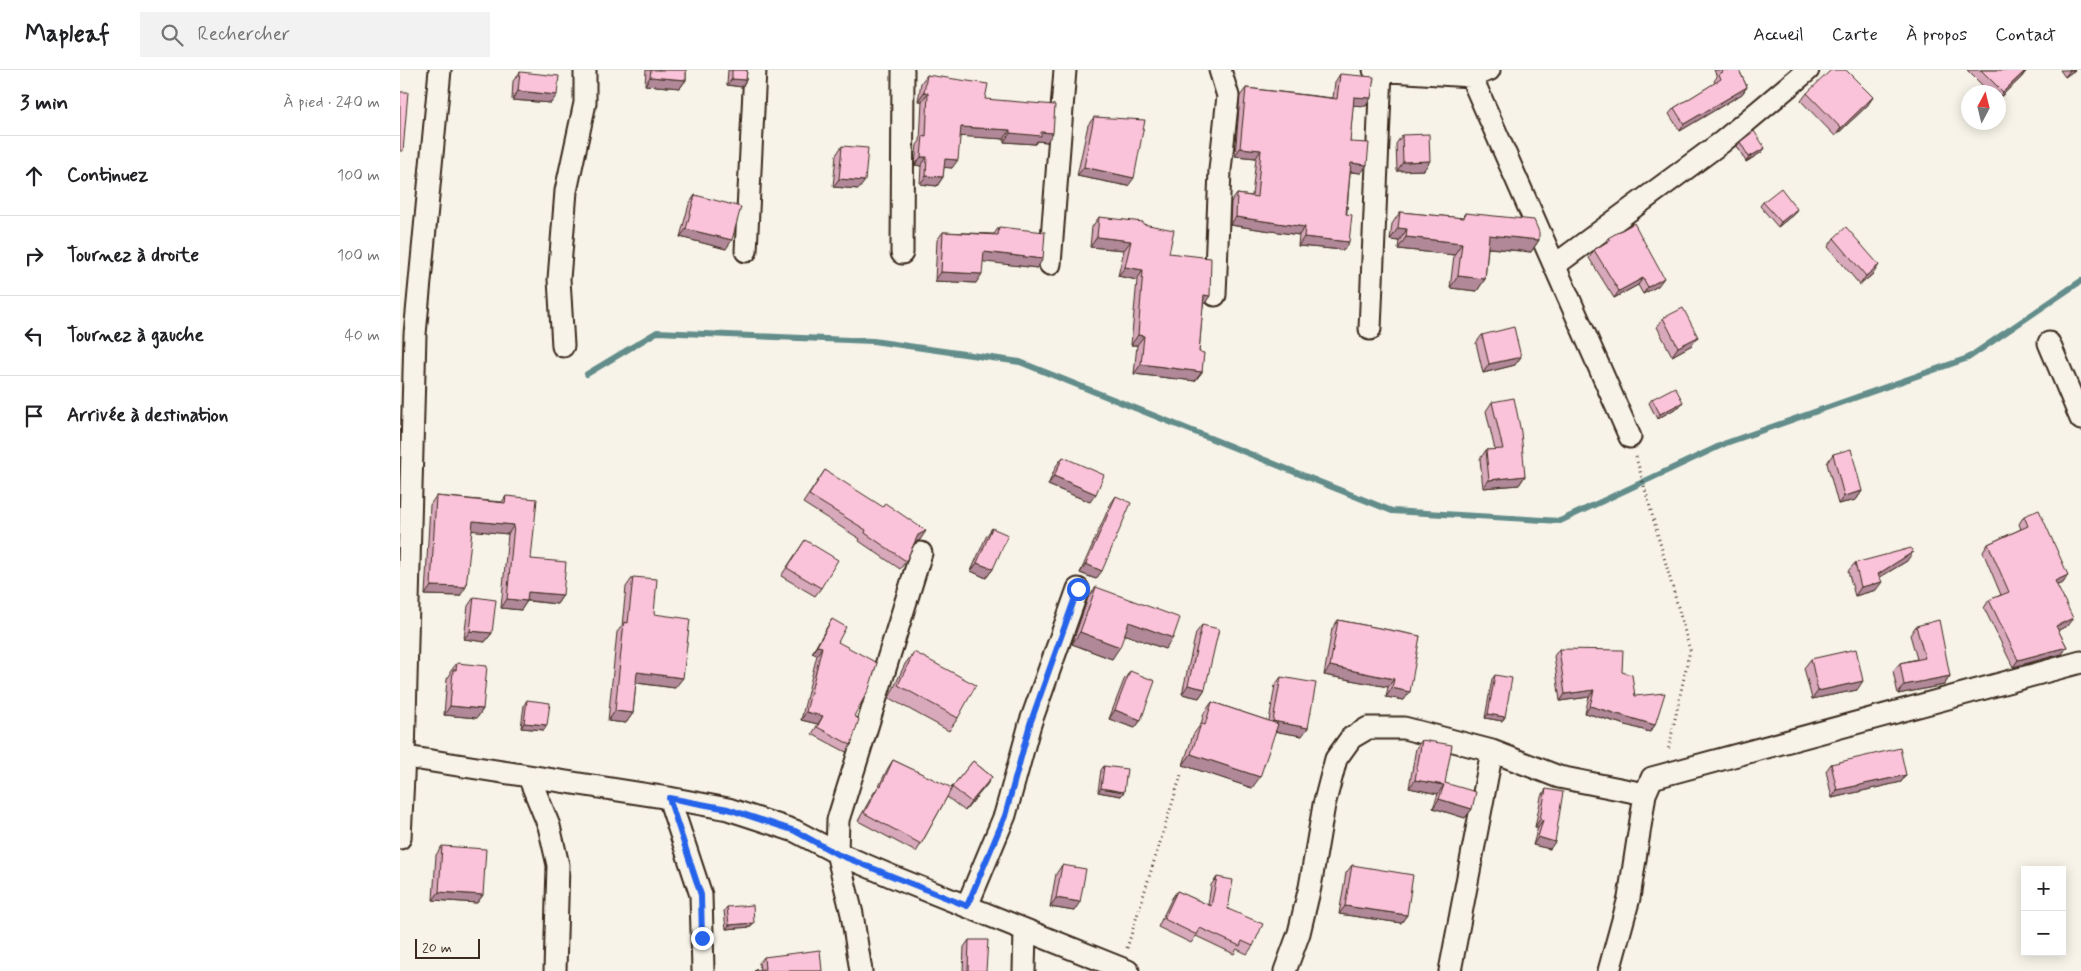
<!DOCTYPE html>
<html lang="fr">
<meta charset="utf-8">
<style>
:root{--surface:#fff;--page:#f2f2f2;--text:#202124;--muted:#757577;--line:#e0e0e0}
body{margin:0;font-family:Mynerve,sans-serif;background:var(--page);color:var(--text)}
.controls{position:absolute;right:15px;bottom:15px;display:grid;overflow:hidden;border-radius:0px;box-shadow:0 2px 12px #0003}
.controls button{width:45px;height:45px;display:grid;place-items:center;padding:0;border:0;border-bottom:1px solid var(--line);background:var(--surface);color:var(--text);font:25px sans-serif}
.compass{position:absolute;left:1561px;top:15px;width:45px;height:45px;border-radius:50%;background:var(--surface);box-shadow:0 2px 12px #0003;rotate:7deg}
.scale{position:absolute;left:15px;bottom:12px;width:65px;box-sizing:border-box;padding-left:5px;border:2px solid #3b2a1e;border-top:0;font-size:14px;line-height:18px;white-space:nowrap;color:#3b2a1e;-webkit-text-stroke:4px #f7f3e8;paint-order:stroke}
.stop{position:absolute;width:15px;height:15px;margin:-11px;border:4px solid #2563eb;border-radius:50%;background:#fff}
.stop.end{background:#2563eb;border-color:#fff;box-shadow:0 1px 5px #0008}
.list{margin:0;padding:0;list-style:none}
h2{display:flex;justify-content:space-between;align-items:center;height:65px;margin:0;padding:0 20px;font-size:21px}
h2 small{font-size:16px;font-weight:400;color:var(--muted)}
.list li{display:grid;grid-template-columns:32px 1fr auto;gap:15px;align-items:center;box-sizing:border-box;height:80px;padding:0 20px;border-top:1px solid var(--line)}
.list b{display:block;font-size:19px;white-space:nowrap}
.list em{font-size:16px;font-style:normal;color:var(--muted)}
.icon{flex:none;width:28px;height:28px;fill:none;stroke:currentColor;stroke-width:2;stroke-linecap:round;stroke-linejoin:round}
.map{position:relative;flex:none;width:1681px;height:901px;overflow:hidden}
header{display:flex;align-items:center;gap:30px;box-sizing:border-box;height:70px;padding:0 25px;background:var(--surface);border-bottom:1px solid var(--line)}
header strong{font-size:24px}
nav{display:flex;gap:28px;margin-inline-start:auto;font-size:18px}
.search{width:350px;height:45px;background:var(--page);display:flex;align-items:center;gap:12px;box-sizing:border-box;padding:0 18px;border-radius:0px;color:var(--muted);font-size:19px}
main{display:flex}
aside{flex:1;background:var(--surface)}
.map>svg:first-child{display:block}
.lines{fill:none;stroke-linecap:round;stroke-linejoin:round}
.stream{stroke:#638d8b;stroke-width:6}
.minor-casing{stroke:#3b2a1e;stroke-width:25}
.path{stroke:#3b2a1e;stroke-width:3;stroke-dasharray:1 4;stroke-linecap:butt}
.minor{stroke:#f7f3e8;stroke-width:21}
.wall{fill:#d8a8bb;stroke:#3b2a1e}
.shaded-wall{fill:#b08898;stroke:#3b2a1e}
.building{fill:#fbc3d9;stroke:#3b2a1e}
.route{stroke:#2563eb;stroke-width:6}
</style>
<header>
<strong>Mapleaf</strong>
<div class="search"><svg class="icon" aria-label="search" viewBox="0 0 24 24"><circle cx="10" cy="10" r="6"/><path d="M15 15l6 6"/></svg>Rechercher</div>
<nav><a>Accueil</a><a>Carte</a><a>À propos</a><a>Contact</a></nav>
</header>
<main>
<aside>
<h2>3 min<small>À pied · 240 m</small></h2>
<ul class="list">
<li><svg class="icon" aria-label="ahead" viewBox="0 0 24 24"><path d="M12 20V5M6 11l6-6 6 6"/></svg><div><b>Continuez</b></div><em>100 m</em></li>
<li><svg class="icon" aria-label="right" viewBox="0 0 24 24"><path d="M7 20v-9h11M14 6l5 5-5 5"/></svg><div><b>Tournez à droite</b></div><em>100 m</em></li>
<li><svg class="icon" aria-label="left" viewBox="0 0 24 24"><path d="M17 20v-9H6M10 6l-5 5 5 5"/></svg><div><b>Tournez à gauche</b></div><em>40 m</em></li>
<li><svg class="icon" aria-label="arrive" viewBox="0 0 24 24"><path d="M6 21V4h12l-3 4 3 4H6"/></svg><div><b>Arrivée à destination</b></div></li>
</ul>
</aside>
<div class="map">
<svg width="1681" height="901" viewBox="0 0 1681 901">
<rect width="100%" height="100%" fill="#f7f3e8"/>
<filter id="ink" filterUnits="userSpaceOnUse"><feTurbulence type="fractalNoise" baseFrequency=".02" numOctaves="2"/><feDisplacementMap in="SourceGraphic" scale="10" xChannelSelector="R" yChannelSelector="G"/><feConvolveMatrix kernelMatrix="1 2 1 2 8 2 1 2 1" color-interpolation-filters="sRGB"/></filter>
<g filter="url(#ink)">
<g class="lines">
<path class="stream" d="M187,304L257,262L473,271L620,292L992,441L1160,451L1326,373L1568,288L1681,211"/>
<g class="minor-casing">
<path id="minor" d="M974,0L1071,6L1089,0
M1066,0L1071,6L1230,367
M346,181L355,0
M502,183L503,0
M650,194L665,0
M1155,195L1322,72L1408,0
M815,225L820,100L828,26L820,0
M970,259L981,1
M1649,273L1681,349
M163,276L159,209L166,121L185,33V0
M0,686L269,728L328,739L395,761L437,783L491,806L728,901
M129,707L149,756L158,795L155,901
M269,728L301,825L303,901
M0,768L4,686L15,264L40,0
M567,836L605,745L630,654L678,519
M461,901L452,844L437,783L438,750L521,483
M624,901L625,861
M885,901L899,863L910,817L924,735L936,689L951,668L968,658H1004L1092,681L1159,707L1245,724
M1050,901L1092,681
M1209,901L1229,828L1245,724L1252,708L1681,592"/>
</g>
<path class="path" d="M1236,387L1290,580L1268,681
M727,878L781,705"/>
<use href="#minor" class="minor"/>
</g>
<path class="wall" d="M246,0H286V10L280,18L245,15Z
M328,0H347L346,10L342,17L327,15Z
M1314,0H1339L1347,17L1342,24L1280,61L1269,44L1274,38L1315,13L1314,11L1317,7Z
M1567,0H1627L1621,8L1598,29V22H1589Z
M1660,0H1675L1665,7Z
M120,2L151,33L112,30L113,11Z
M940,4L966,36L953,35L950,72L961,103L950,102L944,180L898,176L899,165L830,155L831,132L837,124L852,126L856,88L835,86L840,26L846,18L933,28L935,12Z
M527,5L585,29L647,72L637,71L635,74L604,72V69L560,66L552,98L544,97L543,107L537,116L520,114L521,96L515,95L517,75L520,71L522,31H518L521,13Z
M1407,23L1473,27L1467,36L1435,66L1401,31Z
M694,47L728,116L677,106L688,55Z
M1002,65L1024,100L997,101L996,74Z
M1340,72L1365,78L1362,82L1346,92L1337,76Z
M442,76L459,119L433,117L436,85Z
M295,125L326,179L280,167L289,134Z
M1363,132L1394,144L1378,157L1360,136Z
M1000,142L1062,148L1065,143L1139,170L1131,182L1088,178L1085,209L1077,221L1050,218L1054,185L998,179L999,171L990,170L992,154Z
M699,147L743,154L769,183L803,235L799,282L802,302L795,311L734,304L737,275H731L737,210L718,206L724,180L690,177L692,157Z
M599,157L637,198L583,191L576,213L535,211L537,170L543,162L594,164Z
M1208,168L1258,216L1243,224L1238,215L1214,228L1189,188L1194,180L1204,174Z
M1434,168L1473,204L1460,215L1428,177Z
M1263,248L1292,275L1272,286L1257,257Z
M1082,265L1115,295L1083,303L1076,273Z
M1252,329L1280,336L1257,349L1249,333Z
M1092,332L1125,406L1119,415L1083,418L1080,389L1086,380H1095L1086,341Z
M1433,384L1462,421L1456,430L1438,434L1427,393Z
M663,387L690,432L648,415L656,396Z
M425,400L520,470L515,473L506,491L500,499L459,471L460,469L403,433Z
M36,426L102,432L106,426L131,489L163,525L157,534L127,531L121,540L101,538L108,464L72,460L60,526L25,525L30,435Z
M716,426L696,509L680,503L710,435Z
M1624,446L1668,505L1663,513L1657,515L1667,556L1658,560L1667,577L1662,584L1613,597L1584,538L1589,530L1601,525L1583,482L1588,474L1621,459L1619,454Z
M592,458L593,499L586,508L571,501L586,467Z
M405,470L421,518L415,526L381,506Z
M1507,491L1480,507L1476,520L1455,526L1448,501L1455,493Z
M233,507L254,544L275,618L236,613L233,643L226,653L208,651L217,562L222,556L226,517Z
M696,517L765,579L724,564L712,589L672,574L688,528Z
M74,527L92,563L85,572L64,569L68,536Z
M432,549L438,572L454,646L451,675L446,682L412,664L418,654L401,650L417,585L412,583L427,557Z
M938,550L1020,566L1004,630L986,627L988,617L924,605L932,559Z
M802,555L805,619L799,628L782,624L796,563Z
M1516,556L1550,606L1544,615L1498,624L1493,601L1500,593L1517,589L1510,565Z
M1159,579L1222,602L1235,626L1255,655L1250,662L1185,643L1189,627L1160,631L1154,586Z
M514,582L558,648L549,661L489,628L505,594Z
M1411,589L1457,620L1412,629L1404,598Z
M57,593L83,639L77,648L44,645L47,609L50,605V602Z
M730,601L741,650L735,658L709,649L724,610Z
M1095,605L1105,647L1102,651L1085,648L1092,609Z
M881,607L902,666L875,661L852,718L783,695L793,665L801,654L804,643L812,632L869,651L875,615Z
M127,630L147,655L144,660L121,658L124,635Z
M1022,670L1045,713L1072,739L1065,748L1033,738L1038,724L1009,718L1016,678Z
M493,690L551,718L573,691L592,707L565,741L547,727L521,774L516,782L458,751L473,724L479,716L488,698Z
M1431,694L1506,705L1501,712L1432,728L1426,701Z
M704,696L724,722L721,726L698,722L701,700Z
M1146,719L1150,779L1133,775L1138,757H1135L1141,727Z
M42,776L83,825L77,833L33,830L36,785Z
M662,795L674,841L650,837L656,804Z
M952,795L1007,845L1001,853L939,844L946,803Z
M817,807L828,839L853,876L847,884L837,879L834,884L796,866L791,873L758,857L772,828L777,821L808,835L811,815Z
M327,837L354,853L351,857L326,859L324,841Z
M569,870L586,901H563L564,877Z
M364,887L422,901H354L355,900L360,899L359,893Z"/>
<path class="shaded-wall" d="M1627,0L1621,8L1598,29L1603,22Z
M1670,0H1675L1665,7Z
M250,7L286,10L280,18L245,15Z
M332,9L346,10L342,17L327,15Z
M1347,17L1342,24L1280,61L1284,54Z
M118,21L157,25L151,33L112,30Z
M524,22L528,23L522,31H518Z
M954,27L971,28L966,36L949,35Z
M1473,27L1467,36L1435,66L1441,58Z
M561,57L610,60L604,69L555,66Z
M641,62L653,63L647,72L637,71L635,74L604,72L610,63Z
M840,78L861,80L856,88L835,86Z
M1365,78L1362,82L1346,92L1349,87Z
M521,87H527L521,96L515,95Z
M545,89L558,90L552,98L539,97Z
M1030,91L1024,100L997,101L1003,92Z
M951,93L967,95L961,103L945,101Z
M684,97L734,108L728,116L677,106Z
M526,106L543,107L537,116L520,114Z
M439,109L465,111L459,119L433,117Z
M1397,139L1394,144L1378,157L1381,152Z
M836,147L905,157L899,165L830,155Z
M998,158L1007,159L999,171L990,170Z
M286,159L332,170L326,179L280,167Z
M1089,165L1139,170L1131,182L1081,177Z
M697,167L731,171L724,180L690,177Z
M904,167L949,172L944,180L898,176Z
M1006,167L1062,173L1054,185L998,179Z
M584,182L643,189L637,198L577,191Z
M1479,195L1473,204L1460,215L1466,206Z
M725,197L743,200L737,210L718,206Z
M541,202L582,204L576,213L535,211Z
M1058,206L1085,209L1077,221L1050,218Z
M1243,208L1238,215L1214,228L1219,221Z
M1264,208L1258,216L1243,224L1248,217Z
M804,225L810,226L803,236Z
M738,265L744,266L737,275H731Z
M1298,267L1292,275L1272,286L1278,277Z
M1121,287L1115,295L1083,303L1089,294Z
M741,294L802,302L795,311L734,304Z
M1283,332L1280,336L1257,349L1260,344Z
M654,406L696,424L690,432L648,415Z
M1125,406L1119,415L1083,418L1089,410Z
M1462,421L1456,430L1438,434L1444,426Z
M73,451L114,455L108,464L67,460Z
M526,461L520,470L512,474L518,465Z
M1513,482L1507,491L1472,512L1478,504Z
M577,493L593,499L586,508L571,501Z
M686,494L702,501L696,509L680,503Z
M1668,505L1663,513L1649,518L1655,511Z
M1482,512L1476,520L1455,526L1461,517Z
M31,516L66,517L60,526L25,525Z
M128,522L163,525L157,534L122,530Z
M107,529L127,531L121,540L101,538Z
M1673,548L1667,556L1651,564L1656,556Z
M729,552L773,568L765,579L721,563Z
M70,561L92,563L85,572L64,569Z
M680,562L720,577L712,589L672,574Z
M417,576L422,577L417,585L412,583Z
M1667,577L1662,584L1613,597L1618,590Z
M930,596L994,609L988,617L924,605Z
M237,602L283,608L275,618L230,612Z
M1550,606L1544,615L1498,624L1504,615Z
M1463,611L1457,620L1412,629L1418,621Z
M788,615L805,619L799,628L782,624Z
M992,618L1010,622L1004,630L986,627Z
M1194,620L1189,627L1160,631L1165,624Z
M50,636L83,639L77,648L44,645Z
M1190,636L1255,655L1250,662L1185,643Z
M715,640L741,650L735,658L709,649Z
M215,641L233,643L226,653L208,651Z
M406,642L423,646L418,654L401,650Z
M1088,644L1105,647L1102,651L1085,648Z
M873,651L908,658L902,666L867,660Z
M124,653L147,655L144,660L121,658Z
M791,684L860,707L852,718L783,695Z
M1506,705L1501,712L1432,728L1437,720Z
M592,707L586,716L565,741L571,732Z
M1015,710L1044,715L1038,724L1009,718Z
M701,718L724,722L721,726L698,722Z
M1039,729L1072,739L1065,748L1033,738Z
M1140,749L1143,750L1138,757H1135Z
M1138,767L1155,772L1150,779L1133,775Z
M39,822L83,825L77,833L33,830Z
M656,828L680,832L674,841L650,837Z
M945,836L1007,845L1001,853L939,844Z
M354,853L351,857L326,859L329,855Z"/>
<path class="building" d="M251,0H286V10L250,7Z
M332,0H347L346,10L332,9Z
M1321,0H1339L1347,17L1284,54L1274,38L1321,9L1319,4L1323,2Z
M1431,0H1446L1473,27L1441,58L1407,23Z
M1581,0H1626L1603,22Z
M120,2L159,6L157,25L118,21Z
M940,4L974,7L971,28L954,27L950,72L969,73L967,95L951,93L946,144L952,145L949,172L904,167L905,157L836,147L837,124L857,127L861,80L840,78L846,18L937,29Z
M527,5L588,14L585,29L655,35L653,63L641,62V66L610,63V60L561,57L558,90L545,89L543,107L526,106L527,87H521L523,66L526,67L528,23L524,22Z
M0,22H8L3,81H0Z
M694,47L745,50L734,108L684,97Z
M1354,61L1365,78L1349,87L1340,72Z
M1029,64L1030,91L1003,92L1002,65Z
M442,76L468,78L465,111L439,109Z
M1381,118L1397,139L1381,152L1363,132Z
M295,125L341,137L332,170L286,159Z
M1000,142L1064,148L1065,143L1134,150L1139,162V170L1089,165L1085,209L1058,206L1062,173L1006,167L1007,159L998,158Z
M699,147L743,152V154L774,160L769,183L811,188L810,226L804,225L799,282L804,283L802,302L741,294L744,266L738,265L743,200L725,197L731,171L697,167Z
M1234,153L1264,208L1248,217L1243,208L1219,221L1194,180L1210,170L1208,168Z
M599,157L645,162L643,189L584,182L582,204L541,202L543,162L598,165Z
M1446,157L1479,195L1466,206L1434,168Z
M1283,238L1298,267L1278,277L1263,248Z
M1114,257L1121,287L1089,294L1082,265Z
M1275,317L1283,332L1260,344L1252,329Z
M1114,328L1121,362L1125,406L1089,410L1086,380L1103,379L1092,332Z
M1451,379L1462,421L1444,426L1433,384Z
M663,387L704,405L696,424L654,406Z
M425,400L483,437L485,433L526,461L518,465L506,491L465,463L466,460L409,425Z
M36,426L105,433L106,426L137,429L131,489L166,492L163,525L128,522L127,531L107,529L114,455L73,451L66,517L31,516Z
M716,426L731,433L702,501L686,494Z
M1639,440L1668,505L1655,511L1673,548L1656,556L1667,577L1618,590L1589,530L1609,522L1588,474L1628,456L1624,446Z
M592,458L608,465L593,499L577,493Z
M405,470L438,490L421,518L387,498Z
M1511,478L1513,482L1478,504L1482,512L1461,517L1455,493Z
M233,507L257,509L254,544L290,549L283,608L237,602L233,643L215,641L224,552L228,553Z
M696,517L780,548L773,568L729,552L720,577L680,562Z
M74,527L96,530L92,563L70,561Z
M432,549L446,557L438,572L477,593L469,619L454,646L459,649L451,675L417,657L423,646L406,642L422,577L417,576Z
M938,550L1020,566L1010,622L992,618L994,609L930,596Z
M1539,550L1550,606L1504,615L1500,593L1525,588L1516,556Z
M802,555L819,559L805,619L788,615Z
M1159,579L1223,580L1222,602L1232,605L1235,626L1265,623L1255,655L1190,636L1194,620L1165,624Z
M1456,579L1463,611L1418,621L1411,589Z
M514,582L576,615L558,648L498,615Z
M57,593L87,596L83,639L50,636L53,600H56Z
M730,601L755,611L741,650L715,640Z
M1095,605L1112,608L1105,647L1088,644Z
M881,607L916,613L908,658L873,651Z
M127,630L150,633L147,655L124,653Z
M812,632L878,654L860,707L791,684L801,654L805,655Z
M1022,670L1052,675L1045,713L1076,722L1072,739L1039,729L1044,715L1015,710Z
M1500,678L1506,705L1437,720L1431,694Z
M493,690L552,718L521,774L464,743L479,715L481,716Z
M573,691L592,707L571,732L552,717Z
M704,696L727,699L724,722L701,718Z
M1146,719L1163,722L1155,772L1138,767L1143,750L1140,749Z
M42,776L86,779L83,825L39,822Z
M662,795L686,799L680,832L656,828Z
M952,795L1013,805L1007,845L945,836Z
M817,807L833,810L828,839L863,854L853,876L842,871L840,876L800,858L797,865L764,849L777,821L811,836Z
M353,835L354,853L329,855L327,837Z
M569,870H588L586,901H568Z
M420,880L422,901H355V900L365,899L364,887Z"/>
</g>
<g class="lines" filter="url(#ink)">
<path class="route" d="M302,868L301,825L269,728L328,739L395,761L437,784L567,836L605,746L630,654L678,519"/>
</g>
</svg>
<div class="controls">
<button>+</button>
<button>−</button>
</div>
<svg class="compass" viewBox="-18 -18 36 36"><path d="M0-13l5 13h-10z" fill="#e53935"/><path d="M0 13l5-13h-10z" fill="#757577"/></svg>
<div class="scale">20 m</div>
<div class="stop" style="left:678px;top:519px"></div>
<div class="stop end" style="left:302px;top:868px"></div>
</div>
</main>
